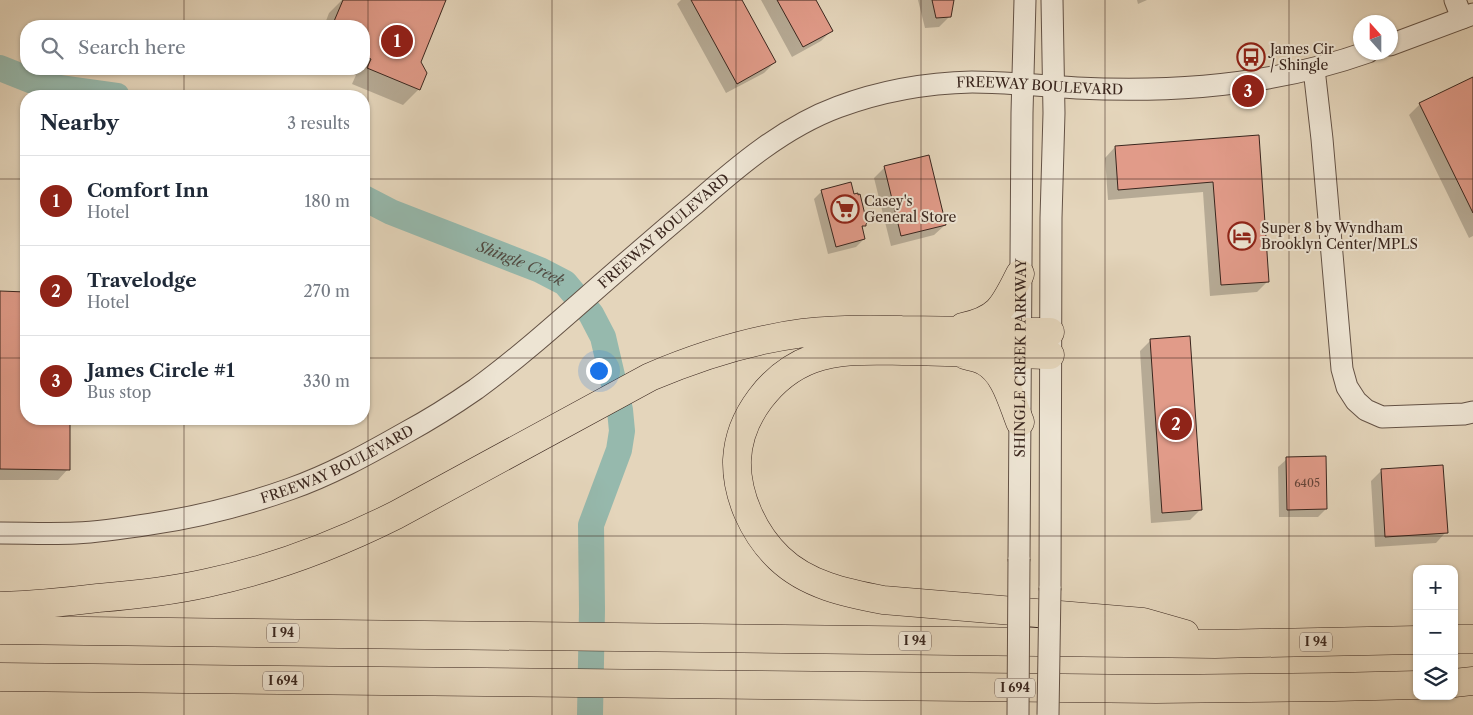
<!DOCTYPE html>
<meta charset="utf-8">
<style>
:root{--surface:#fff;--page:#f6f6f7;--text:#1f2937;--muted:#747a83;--line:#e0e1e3;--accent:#8f2418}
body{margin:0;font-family:"Libre Caslon Text",serif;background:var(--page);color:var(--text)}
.controls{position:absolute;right:15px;bottom:15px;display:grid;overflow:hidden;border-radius:10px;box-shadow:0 1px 4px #0004}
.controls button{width:45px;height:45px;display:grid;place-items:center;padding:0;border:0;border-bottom:1px solid var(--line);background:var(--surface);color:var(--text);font:25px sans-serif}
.compass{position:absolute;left:1353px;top:15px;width:45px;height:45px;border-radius:50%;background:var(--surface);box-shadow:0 1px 4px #0004;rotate:339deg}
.you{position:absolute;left:598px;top:370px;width:18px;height:18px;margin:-12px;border:4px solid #fff;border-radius:50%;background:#1a73e8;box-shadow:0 0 0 8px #1a73e833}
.badge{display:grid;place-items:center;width:32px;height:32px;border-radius:50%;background:var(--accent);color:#fff;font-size:16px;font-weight:700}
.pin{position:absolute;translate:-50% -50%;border:2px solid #fff;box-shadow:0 1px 5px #0006}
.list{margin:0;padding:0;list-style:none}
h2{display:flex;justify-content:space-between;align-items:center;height:65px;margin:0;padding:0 20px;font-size:21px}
h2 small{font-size:16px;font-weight:400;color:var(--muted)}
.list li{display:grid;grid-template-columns:32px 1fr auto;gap:15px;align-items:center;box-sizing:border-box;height:90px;padding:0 20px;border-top:1px solid var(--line)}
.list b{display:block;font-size:19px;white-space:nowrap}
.list p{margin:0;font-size:16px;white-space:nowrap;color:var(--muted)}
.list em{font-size:16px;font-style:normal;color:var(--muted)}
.icon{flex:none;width:28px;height:28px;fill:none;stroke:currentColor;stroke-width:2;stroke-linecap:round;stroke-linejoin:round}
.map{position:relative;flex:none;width:1473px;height:715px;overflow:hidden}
.search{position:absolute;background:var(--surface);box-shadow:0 1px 4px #0004;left:20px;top:20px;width:350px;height:55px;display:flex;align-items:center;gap:12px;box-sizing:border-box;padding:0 18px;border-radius:20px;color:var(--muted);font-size:19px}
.panel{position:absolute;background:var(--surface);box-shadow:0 1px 4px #0004;left:20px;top:90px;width:350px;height:335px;border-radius:20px}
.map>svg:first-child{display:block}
.shadow{fill:#0003}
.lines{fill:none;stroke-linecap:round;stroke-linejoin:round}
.river{stroke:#96b9ad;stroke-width:26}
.building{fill:#e19b89;stroke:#3a261e}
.minor-casing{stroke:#645245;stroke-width:23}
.highway-casing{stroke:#3a261e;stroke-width:29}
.minor{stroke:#ede4d3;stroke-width:21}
.highway{stroke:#e4d5bb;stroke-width:28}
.minor-bridge-casing{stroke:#645245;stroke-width:23;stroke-linecap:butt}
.minor-bridge{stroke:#ede4d3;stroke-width:21}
.grid{fill:none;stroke:#3a261e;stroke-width:1;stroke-opacity:0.55}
.labels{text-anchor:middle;stroke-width:4;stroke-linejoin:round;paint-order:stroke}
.number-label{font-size:11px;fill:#644339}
.shield{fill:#ede4d3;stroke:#705f54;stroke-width:1}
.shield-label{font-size:12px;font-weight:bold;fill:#3a261e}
.poi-label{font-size:14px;fill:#3a261e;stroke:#ede4d3;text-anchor:start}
.street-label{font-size:14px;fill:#3a261e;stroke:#ede4d3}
.water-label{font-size:15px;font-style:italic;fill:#514b42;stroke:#ede4d3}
</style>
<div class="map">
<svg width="1473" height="715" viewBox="0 0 1473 715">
<rect width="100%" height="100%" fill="#e4d5bb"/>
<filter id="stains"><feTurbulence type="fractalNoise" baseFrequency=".004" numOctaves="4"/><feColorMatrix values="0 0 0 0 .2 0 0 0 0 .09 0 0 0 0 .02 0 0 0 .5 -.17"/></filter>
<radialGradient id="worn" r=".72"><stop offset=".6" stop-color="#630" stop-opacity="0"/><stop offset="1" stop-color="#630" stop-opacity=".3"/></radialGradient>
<path class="shadow" d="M342,0H445L420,63L419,89L403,105L352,84L356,75L342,69H364V26H324L329,13Z
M681,0H741L775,62L764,73L726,93L677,4Z
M761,0H815L832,30L821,41L792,57Z
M918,0H953L950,16L939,27L925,28Z
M1137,0H1147L1138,4Z
M1473,78V236L1469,238L1409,115L1420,104Z
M1257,136L1268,281L1257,292L1210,296L1203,192L1108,200L1105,158L1115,147Z
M885,167L945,225L934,235L891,246L874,178Z
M822,191L853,195L865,225L861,228L864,239L856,247L828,254L814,199Z
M0,293H26V419H69L68,469L58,480H0Z
M1151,340L1200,510L1190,520L1151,523L1140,351Z
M1287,459L1326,509L1318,517H1279L1278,467Z
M1382,470L1446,532L1436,543L1375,547L1371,481Z"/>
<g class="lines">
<g class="river">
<path d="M0,68L45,86L117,96"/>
<path id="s1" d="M364,198L391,212L540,270L565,283L591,314L603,337L620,410L622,431L619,450L591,525L592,609L590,715"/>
</g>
</g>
<path class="building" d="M343,0H446L421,62L427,73L420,90L367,68L371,59L364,56V26H332Z
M691,0H742L776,62L737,84Z
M777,0H816L833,31L803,47Z
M932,0H954L951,17L936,18Z
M1473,77V213L1419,103Z
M1259,135L1269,282L1221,285L1213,182L1118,190L1115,146Z
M929,155L946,225L901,236L884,166Z
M851,182L854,194L858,193V195L860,194L867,223L866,224V226H862L865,239L836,247L821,190Z
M0,291L26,292V419H70V470L0,469Z
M1190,336L1202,510L1162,513L1150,339Z
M1326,456L1327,509L1287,510L1286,457Z
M1443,465L1448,533L1385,537L1381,469Z"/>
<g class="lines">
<g class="minor-casing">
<g id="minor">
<path d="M1455,0L1462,18"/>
<path d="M1390,45L1473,14"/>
<path d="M1314,69L1322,139L1342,369L1347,387L1356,401L1366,410L1382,417L1464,414L1473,412"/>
<path id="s2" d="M0,533C25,533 51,534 76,533C101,532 126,528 151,524C197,517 245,505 290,489C330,475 368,454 405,433C429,420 453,405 476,389C528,351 577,305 626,263C649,243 672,223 695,204C738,166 784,127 838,107C881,91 926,83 972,82C1007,82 1042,86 1077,88C1175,93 1275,85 1368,52"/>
<path id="s3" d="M1019,559L1022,113L1025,0"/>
<path d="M1050,588L1051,218L1054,113L1052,0"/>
</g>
</g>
<g class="highway-casing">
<path id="highway" d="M963,327C1000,319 1004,305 1020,274
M965,355C972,357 979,358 984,361C1005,372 1012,402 1020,422
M1050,355C1003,354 956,352 910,351C877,351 843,348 812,359C772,374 739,416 737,460C736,496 754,534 779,558C807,585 846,593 883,600L1143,622L1185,634
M0,606C33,605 66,602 98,598C135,595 171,591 207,583C273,569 336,545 396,515L650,377C699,356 750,340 803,333C835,329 869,329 902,330C951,330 1000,332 1050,332
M0,630L1215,644L1417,640
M1454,639H1473
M0,677L1156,689L1334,687L1417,685
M1454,683L1473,681"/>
</g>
<use href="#minor" class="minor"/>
<use href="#highway" class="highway"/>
<g class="minor-bridge-casing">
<path id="minor-bridge" d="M1018,715L1019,559
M1048,715L1050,588"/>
</g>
<use href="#minor-bridge" class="minor-bridge"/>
</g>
<path class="grid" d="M184,0V26M368,0V715M552,0V715M736,0V715M921,0V715M1105,0V715M1289,0V715M184,69V96M0,179H26M364,179H1473M0,358H26M364,358H1473M184,419V715M0,536H1473"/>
<defs>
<g id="bus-ring" transform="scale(1.4375)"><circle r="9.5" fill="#ede4d3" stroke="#8f2418" stroke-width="1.5"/><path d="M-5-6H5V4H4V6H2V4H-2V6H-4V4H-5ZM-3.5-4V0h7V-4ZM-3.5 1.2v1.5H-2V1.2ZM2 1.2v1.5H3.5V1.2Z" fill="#8f2418"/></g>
<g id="supermarket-ring" transform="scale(1.4375)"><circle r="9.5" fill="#ede4d3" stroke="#8f2418" stroke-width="1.5"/><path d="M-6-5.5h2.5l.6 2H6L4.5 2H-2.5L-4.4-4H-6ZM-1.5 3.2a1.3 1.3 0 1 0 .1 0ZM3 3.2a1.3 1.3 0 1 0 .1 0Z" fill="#8f2418"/></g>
<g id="hotel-ring" transform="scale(1.4375)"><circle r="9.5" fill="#ede4d3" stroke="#8f2418" stroke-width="1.5"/><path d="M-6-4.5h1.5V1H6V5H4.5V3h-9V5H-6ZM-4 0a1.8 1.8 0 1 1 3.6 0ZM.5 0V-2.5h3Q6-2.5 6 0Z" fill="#8f2418"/></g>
</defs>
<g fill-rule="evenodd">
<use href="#bus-ring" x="1251" y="57"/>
<use href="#supermarket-ring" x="845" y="209"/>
<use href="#hotel-ring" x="1242" y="236"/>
</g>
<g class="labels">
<g class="number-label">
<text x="1307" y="487">6405</text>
</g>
<g class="shield">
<rect x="267" y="623.5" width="32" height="19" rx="4"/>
<rect x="899" y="631.5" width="32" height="19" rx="4"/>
<rect x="1300" y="632.5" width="32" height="19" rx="4"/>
<rect x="263" y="671.5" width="40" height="19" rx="4"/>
<rect x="995" y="678.5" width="40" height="19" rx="4"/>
</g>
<g class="shield-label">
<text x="283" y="637">I 94</text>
<text x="915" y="645">I 94</text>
<text x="1316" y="646">I 94</text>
<text x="283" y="685">I 694</text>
<text x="1015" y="692">I 694</text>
</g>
<g class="poi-label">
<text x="1270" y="54">James Cir<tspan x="1270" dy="16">/ Shingle</tspan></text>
<text x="864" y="206">Casey's<tspan x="864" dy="16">General Store</tspan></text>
<text x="1261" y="233">Super 8 by Wyndham<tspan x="1261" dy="16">Brooklyn Center/MPLS</tspan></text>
</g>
<g class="street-label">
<text dy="5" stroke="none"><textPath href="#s2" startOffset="1172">FREEWAY BOULEVARD</textPath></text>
<text dy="5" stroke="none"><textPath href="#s2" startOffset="752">FREEWAY BOULEVARD</textPath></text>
<text dy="5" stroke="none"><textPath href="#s3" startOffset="201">SHINGLE CREEK PARKWAY</textPath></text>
<text dy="5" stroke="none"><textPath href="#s2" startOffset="348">FREEWAY BOULEVARD</textPath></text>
</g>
<g class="water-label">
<text dy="5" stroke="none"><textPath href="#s1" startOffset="170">Shingle Creek</textPath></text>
</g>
</g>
<rect width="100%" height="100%" filter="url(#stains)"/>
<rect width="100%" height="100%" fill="url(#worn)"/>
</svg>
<div class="controls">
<button>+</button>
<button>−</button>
<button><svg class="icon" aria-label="layers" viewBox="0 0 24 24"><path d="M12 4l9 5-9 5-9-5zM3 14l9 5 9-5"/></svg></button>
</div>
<svg class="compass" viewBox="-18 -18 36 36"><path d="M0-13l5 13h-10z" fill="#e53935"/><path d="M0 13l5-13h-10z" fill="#747a83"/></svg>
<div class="you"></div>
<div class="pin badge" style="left:397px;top:41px">1</div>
<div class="pin badge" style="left:1176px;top:424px">2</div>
<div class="pin badge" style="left:1248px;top:91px">3</div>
<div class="search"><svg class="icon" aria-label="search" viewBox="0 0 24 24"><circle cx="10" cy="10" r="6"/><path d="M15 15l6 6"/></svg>Search here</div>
<section class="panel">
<h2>Nearby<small>3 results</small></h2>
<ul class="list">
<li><span class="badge">1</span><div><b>Comfort Inn</b><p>Hotel</p></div><em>180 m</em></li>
<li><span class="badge">2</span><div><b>Travelodge</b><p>Hotel</p></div><em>270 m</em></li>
<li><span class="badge">3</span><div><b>James Circle #1</b><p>Bus stop</p></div><em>330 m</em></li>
</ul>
</section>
</div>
